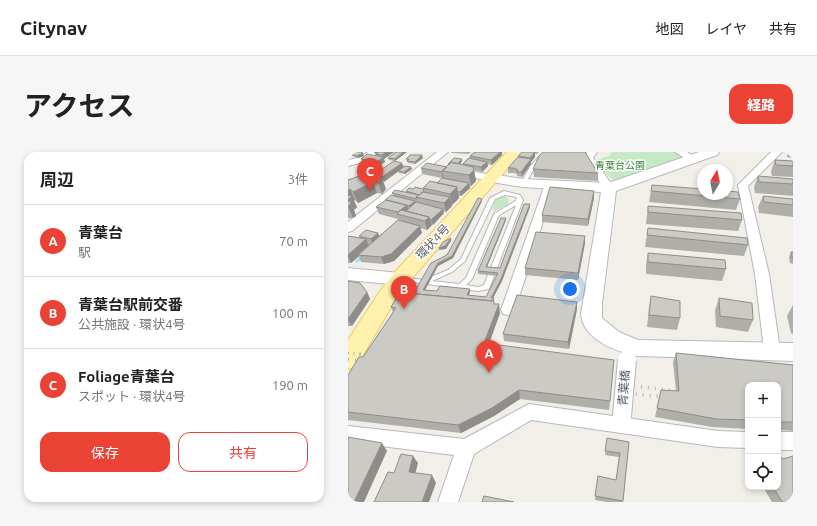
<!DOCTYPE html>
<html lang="ja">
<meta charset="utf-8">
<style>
:root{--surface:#fff;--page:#f6f6f6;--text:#222;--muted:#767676;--line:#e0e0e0;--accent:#ea4335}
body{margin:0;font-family:Ubuntu,"Noto Sans JP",sans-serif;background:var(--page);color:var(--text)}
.controls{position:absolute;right:12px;bottom:12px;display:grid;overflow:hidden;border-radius:8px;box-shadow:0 2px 6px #0003}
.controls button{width:36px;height:36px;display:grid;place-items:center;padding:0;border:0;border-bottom:1px solid var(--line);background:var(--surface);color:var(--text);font:20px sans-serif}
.compass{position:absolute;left:349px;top:12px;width:36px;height:36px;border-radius:50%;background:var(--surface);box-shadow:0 2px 6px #0003;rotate:10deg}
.you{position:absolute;left:222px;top:137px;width:14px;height:14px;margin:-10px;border:3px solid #fff;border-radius:50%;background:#1a73e8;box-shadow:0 0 0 6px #1a73e833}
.badge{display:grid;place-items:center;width:26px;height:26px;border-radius:50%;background:var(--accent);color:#fff;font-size:13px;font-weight:700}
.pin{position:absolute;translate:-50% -33px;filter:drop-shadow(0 1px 2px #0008)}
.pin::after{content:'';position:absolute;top:21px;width:14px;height:12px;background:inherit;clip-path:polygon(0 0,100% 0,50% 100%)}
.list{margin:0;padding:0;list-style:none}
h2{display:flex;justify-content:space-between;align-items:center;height:52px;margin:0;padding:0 16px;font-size:17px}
h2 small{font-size:13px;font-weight:400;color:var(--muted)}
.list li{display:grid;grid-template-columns:26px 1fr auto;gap:12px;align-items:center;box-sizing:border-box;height:72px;padding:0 16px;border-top:1px solid var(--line)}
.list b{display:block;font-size:15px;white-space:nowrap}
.list p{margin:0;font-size:13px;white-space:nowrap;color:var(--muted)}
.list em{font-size:13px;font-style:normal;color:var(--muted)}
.actions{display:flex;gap:8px;padding:12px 16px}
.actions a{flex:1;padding:9px 0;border:1px solid var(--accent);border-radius:12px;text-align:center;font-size:14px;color:var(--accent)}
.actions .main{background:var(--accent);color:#fff}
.icon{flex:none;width:22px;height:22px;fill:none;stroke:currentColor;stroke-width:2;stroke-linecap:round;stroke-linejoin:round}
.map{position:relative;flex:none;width:445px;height:350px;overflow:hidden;border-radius:12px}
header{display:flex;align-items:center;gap:24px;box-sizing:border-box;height:56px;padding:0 20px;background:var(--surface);border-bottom:1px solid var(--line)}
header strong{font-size:19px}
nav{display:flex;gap:22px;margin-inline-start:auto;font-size:14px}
.intro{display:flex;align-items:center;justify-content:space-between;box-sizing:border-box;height:96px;padding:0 24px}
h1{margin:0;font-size:28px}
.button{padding:10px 18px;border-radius:12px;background:var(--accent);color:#fff;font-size:14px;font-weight:700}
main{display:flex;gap:24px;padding:0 24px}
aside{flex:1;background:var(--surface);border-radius:12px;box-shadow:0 2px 6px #0003}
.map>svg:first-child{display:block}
.green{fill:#c5e8c5}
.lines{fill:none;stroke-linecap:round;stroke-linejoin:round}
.stream-far1{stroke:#aadaff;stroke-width:2.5}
.stream{stroke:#aadaff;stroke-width:3.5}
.lane-casing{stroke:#b5b8bc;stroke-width:2}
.street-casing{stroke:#b5b8bc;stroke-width:2}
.secondary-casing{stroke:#b6babf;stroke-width:2}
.primary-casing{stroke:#f2c960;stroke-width:2}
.lane{fill:#fff;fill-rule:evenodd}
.street{fill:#fff;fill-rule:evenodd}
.secondary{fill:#fff;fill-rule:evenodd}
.primary{fill:#fff2af;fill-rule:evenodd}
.rail-far1{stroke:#b6b7b8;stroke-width:3;stroke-dasharray:1 4.5;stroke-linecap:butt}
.rail{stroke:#b6b7b8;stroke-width:3.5;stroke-dasharray:1 6;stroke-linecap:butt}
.street-bridge-casing{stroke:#b5b8bc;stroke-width:20;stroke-linecap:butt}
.street-bridge{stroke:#fff;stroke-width:18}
.wall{fill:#afaea9}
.shaded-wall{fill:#8f8d8a}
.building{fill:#cccac5;stroke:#8f8d8a}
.labels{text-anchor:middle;stroke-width:3;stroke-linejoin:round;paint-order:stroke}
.far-park-label{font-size:10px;fill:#348238;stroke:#fff}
.street-label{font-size:12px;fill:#5f6368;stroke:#fff}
</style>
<header>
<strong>Citynav</strong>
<nav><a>地図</a><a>レイヤ</a><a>共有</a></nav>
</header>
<div class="intro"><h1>アクセス</h1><a class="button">経路</a></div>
<main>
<aside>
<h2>周辺<small>3件</small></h2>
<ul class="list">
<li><span class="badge">A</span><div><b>青葉台</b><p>駅</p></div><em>70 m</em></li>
<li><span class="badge">B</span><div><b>青葉台駅前交番</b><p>公共施設 · 環状4号</p></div><em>100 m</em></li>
<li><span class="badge">C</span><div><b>Foliage青葉台</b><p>スポット · 環状4号</p></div><em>190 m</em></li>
</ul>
<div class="actions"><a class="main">保存</a><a>共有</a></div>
</aside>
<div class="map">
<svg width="445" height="350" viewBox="0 0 445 350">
<rect width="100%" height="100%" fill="#f1efe8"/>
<path class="green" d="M264,0H326L336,6L266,29L245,9L261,4Z
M152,44H156L161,47L160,52L145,60L146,48Z"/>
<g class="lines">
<path class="stream-far1" d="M111,16L128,0"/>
<path class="stream" d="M9,109L15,104"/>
<g class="lane-casing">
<path id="lane" d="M196,0H200L187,15L177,32H173V31L183,13Z
M156,39L172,43L175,48L141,137L130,139L114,137L111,138L108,136L52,128L51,127L54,125L75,128L100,118L113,107L142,46ZM157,43L168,45L169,48L146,62L118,126L111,132L84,129L104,120L117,109L147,47ZM168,53L136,133L130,135L118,133L124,127L151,63Z"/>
</g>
<g class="street-casing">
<path id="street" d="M20,0H32L16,10L0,14V8L10,6Z
M89,0H100L4,79L0,80V70Z
M239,0H249L245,6L266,36L265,38H257L235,6Z
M327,0H339L349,7L347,9H341Z
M423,0H434L400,34L421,122L432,198L430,202L424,204L418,202L416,198L407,122L390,33Z
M107,16L143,23L148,26L143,29L103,21L102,19Z
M201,32L206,35L167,158L165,162L160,163L155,162L153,158L196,35Z
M181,252L370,279L400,280V296L370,295L183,268L126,302L110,350H90L106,303L0,290V274L116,287Z
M430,280H445V298H430Z"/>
</g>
<g class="secondary-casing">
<path id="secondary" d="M351,0H371L369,3L268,39L254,151V166L271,180L290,188L445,191V209L290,204C269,200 235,188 233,162L253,40L175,35L143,30L138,29L136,26L138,23L143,22L175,27L260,31Z
M0,116L52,121L59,123L61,127L59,131L52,133L0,128Z"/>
</g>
<g class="primary-casing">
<path id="primary" d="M159,0H174L59,132L45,152L8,215L0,217V188L30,142L45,122Z"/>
</g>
<use href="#lane" class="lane"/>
<use href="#street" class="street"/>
<use href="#secondary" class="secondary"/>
<use href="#primary" class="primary"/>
<path class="rail-far1" d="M0,201L21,203"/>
<path class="rail" d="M12,202L27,204
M0,207L19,210
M254,231L277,233L276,240
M253,238L323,246
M277,238V233L330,239"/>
<g class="street-bridge-casing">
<path id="street-bridge" d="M274,264L279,208"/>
</g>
<use href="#street-bridge" class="street-bridge"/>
</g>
<path class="wall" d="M26,0H46L36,7L37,10L31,14L15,11L13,7L28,4Z
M59,0L47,9L41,8L40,6Z
M103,0H123L121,2L104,1Z
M127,0H155L154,1V3L144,13L139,12L140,14L134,20L126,18L128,29L123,34H121L122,36L113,44H110L111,46L104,53H103L104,54L98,60L95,59L96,61L85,73L83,72L84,73L79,78L72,76L74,81L46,109L36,112L13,110L11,104L3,111H0V84L12,86L11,84L30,81L31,84L51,68L50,67L31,62L28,55L45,43L44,41H59L58,39L65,37H75V36L89,31L94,26L74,22L73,16L99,15L100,13V12L114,7V9L112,12L115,13V12L122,6V4Z
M174,0H191L189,2H187V5L183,10V12L174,25L169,24V22L166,21H160V16L171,5L170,4Z
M440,0H445V6L439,5Z
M3,2L16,4L10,6L4,4Z
M75,6L67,12L60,11L58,7Z
M427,8L445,9V25L424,24L423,19Z
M56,15H63L64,17L57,22L51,21V19L35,30L38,37L34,42L29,41L10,51L7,48L6,49L9,55L6,58L8,64L5,66H0V28L17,23L16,21H28Z
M185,17L250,21V29L186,25Z
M410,24L445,27V44L407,41L406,35Z
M304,33L392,47L388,58L301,50Z
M415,44L445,47V65L411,61L410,55Z
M246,46L240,74L194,70V63Z
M134,47V49L105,106L90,114L77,138L89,139L122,137V140L121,143L138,145L149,124L130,122V119L158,68L139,115L152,116L182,52V55L154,129L145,146H146V152L152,161L141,192L262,249L261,258L172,247L146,264L113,281L0,268V223L15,205L45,160L43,155L56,145L59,141L68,137L99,103Z
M300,54L394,68L390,79L298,72Z
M300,76L400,93L396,104L297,95Z
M237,84V91L230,128L177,123V116Z
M445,99V112L442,111L441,105L443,100H445Z
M300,101L378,117L374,129L298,122V113Z
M0,129L19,140L22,147L4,174H0Z
M303,144L332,166L329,178L299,175L301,156Z
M371,146L405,168L400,180L368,175L367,158Z
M229,150V157L221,197L156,189L155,182Z
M445,153V182L443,181L439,164Z
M328,201L445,213V279L430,278V233H400V277L364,275L307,265L313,238L328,239L325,210Z
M259,286L281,290L275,350H259L247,348L250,324L268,328L271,305L257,303Z
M415,335H430L445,350H424Z"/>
<path class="shaded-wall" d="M38,0H46L36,7L37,10L31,14L29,10L35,5L34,3Z
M55,0H59L47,9V7Z
M152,0H154V3L144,13L143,8Z
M187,0V5L183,10V12L174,25L173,20L182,8V6Z
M15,1L16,4L10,6L9,4Z
M74,3L75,6L67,12V10Z
M114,7V9L109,15L108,13Z
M139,10L140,14L134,20L133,15Z
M54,11L56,15L36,30L34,25Z
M63,15L64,17L57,22L56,20Z
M126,18L128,29L123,34L121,23Z
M94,19L96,26L95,27L94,20Z
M34,26L38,37L34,42L30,31Z
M25,30L29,41L10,51L5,40Z
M121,31L122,36L113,44L112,40Z
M109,35L111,46L104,53L102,42Z
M2,37L7,48L6,49L9,55L6,58L8,64L5,66L0,54V38Z
M246,39V46L240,74V67Z
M102,45L104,54L98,60L96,51Z
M134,47V49L105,106L90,114L76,140L75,138L90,111L104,104Z
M67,49L68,53L63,58L61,54Z
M182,52V55L154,129L144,148L143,146Z
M59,53L61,59L50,63V60Z
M95,57L96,61L85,73L83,68Z
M81,65L84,73L79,78L77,69Z
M158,66V68L138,117V115Z
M72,74L74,81L46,109L36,112L33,105Z
M30,81L32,86L25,92L23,87Z
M237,84V91L230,128V121Z
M103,86V89L98,97L91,98V96Z
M18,87L21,94L10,103L11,104L3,111L0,105V103Z
M122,137V140L120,145L119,143Z
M19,140L22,147L4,174L0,168V167Z
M146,146V150L147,158L151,152L152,161L138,200L136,191L144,150Z
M229,150V157L221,197L220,190Z
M171,238L172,247L146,264L113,281L110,273Z
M34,291L39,299L16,350H6Z
M65,304L70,311L66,327L61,320Z
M84,323L88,331L81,350H74Z"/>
<path class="building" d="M6,0H13L15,1L9,4L3,2Z
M26,0H38L34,3L28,2L30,1Z
M48,0H55L47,7L40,6Z
M127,0H152L143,8L122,4Z
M174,0H187L182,6L170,4Z
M195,0H237L250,21L185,17L191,4Z
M19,2L35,5L29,10L13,7Z
M62,3H74L67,10L59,9L61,7H58Z
M170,5L183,7L173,20H169L170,18L166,16H160Z
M106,6L114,7L109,12L103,10L102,12H100Z
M121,6L139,10L133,15L115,12Z
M427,8L445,9V14L428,13Z
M46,9L54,11L34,25L28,21Z
M103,10L125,15L126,18L121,23L94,19Z
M79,11L99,15L94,20L73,16Z
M57,14L63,15L56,20L50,19Z
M22,18L26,19L34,26L30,31L25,30L5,40L2,37L0,38V28L17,22L16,21Z
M410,24L445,27V32L411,30Z
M94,26L121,31L112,40L109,39V35L89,31Z
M82,29L109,35L102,42L75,36Z
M304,33L355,37V42H379V39L390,40L392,47L303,39Z
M67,35L75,37L76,39L71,43L58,39L61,36L65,37Z
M202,35L246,39L240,67L194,63Z
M47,38L71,43L68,45L69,47L44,41Z
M75,40L102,45L96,51L68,45Z
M0,43L4,44L0,48Z
M43,43L67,49L61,54L38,48H37Z
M415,44L445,47V53L416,50Z
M130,46L134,47L104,104L90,111L75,138L89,139L92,134L122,137L119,143L138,145L150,121L130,119L153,66H158L138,115L152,116L176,52H182L153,127L143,146H146L144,149L59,141L62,136L68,137L83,111L99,103Z
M38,48L59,53L50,60L28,55Z
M0,49H2L3,52L0,55Z
M68,50L95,57L83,68H82L81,65L58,59Z
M300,54L393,61L394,68L300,60Z
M53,58L81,65L77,69L49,62Z
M50,68L72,74L43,102L33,105L10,103Z
M300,76L399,86L400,93L299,83Z
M18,78L30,81L23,87L11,84Z
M188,80L237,84L230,121L177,116Z
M0,84L18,87L0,103Z
M103,86L97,94L91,96L95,90Z
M443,100H445V106H444Z
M300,101L377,108L378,117L300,110Z
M0,129L12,131L19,140L0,167Z
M58,141L146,149V152H151L136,191L266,208L262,249L171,238L144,256L110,273L0,260V223L11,205H15L48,156L43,155L50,143L56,145Z
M169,143L229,150L220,190L155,182Z
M303,144L332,149V166L301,163Z
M371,146L404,151L405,168L372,164Z
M328,201L445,213V270H430V233H400V268L368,267L309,256L313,238L331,239Z
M0,285L34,291L6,350H0Z
M259,286L281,290L275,349L247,344L250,324L268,328L272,301L257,299Z
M53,302L65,304L61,320L84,323L74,350H26L40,320L46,321Z
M430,302L435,307L445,304V350H434L425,335H430Z
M136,344L166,350H134Z"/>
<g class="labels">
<g class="far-park-label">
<text x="272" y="17">青葉台公園</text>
</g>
<g class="street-label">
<text transform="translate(85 90) rotate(-47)" y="4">環状4号</text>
<text transform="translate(276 236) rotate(-85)" y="4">青葉橋</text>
</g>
</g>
</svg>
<div class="controls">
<button>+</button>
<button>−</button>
<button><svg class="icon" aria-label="locate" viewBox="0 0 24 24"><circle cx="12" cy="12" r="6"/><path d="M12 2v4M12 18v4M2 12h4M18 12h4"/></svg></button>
</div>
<svg class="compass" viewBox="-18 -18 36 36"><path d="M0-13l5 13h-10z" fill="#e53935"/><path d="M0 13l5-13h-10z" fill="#767676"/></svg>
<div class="you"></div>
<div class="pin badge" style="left:141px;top:221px">A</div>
<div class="pin badge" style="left:56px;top:157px">B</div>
<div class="pin badge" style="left:22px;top:39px">C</div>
</div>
</main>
